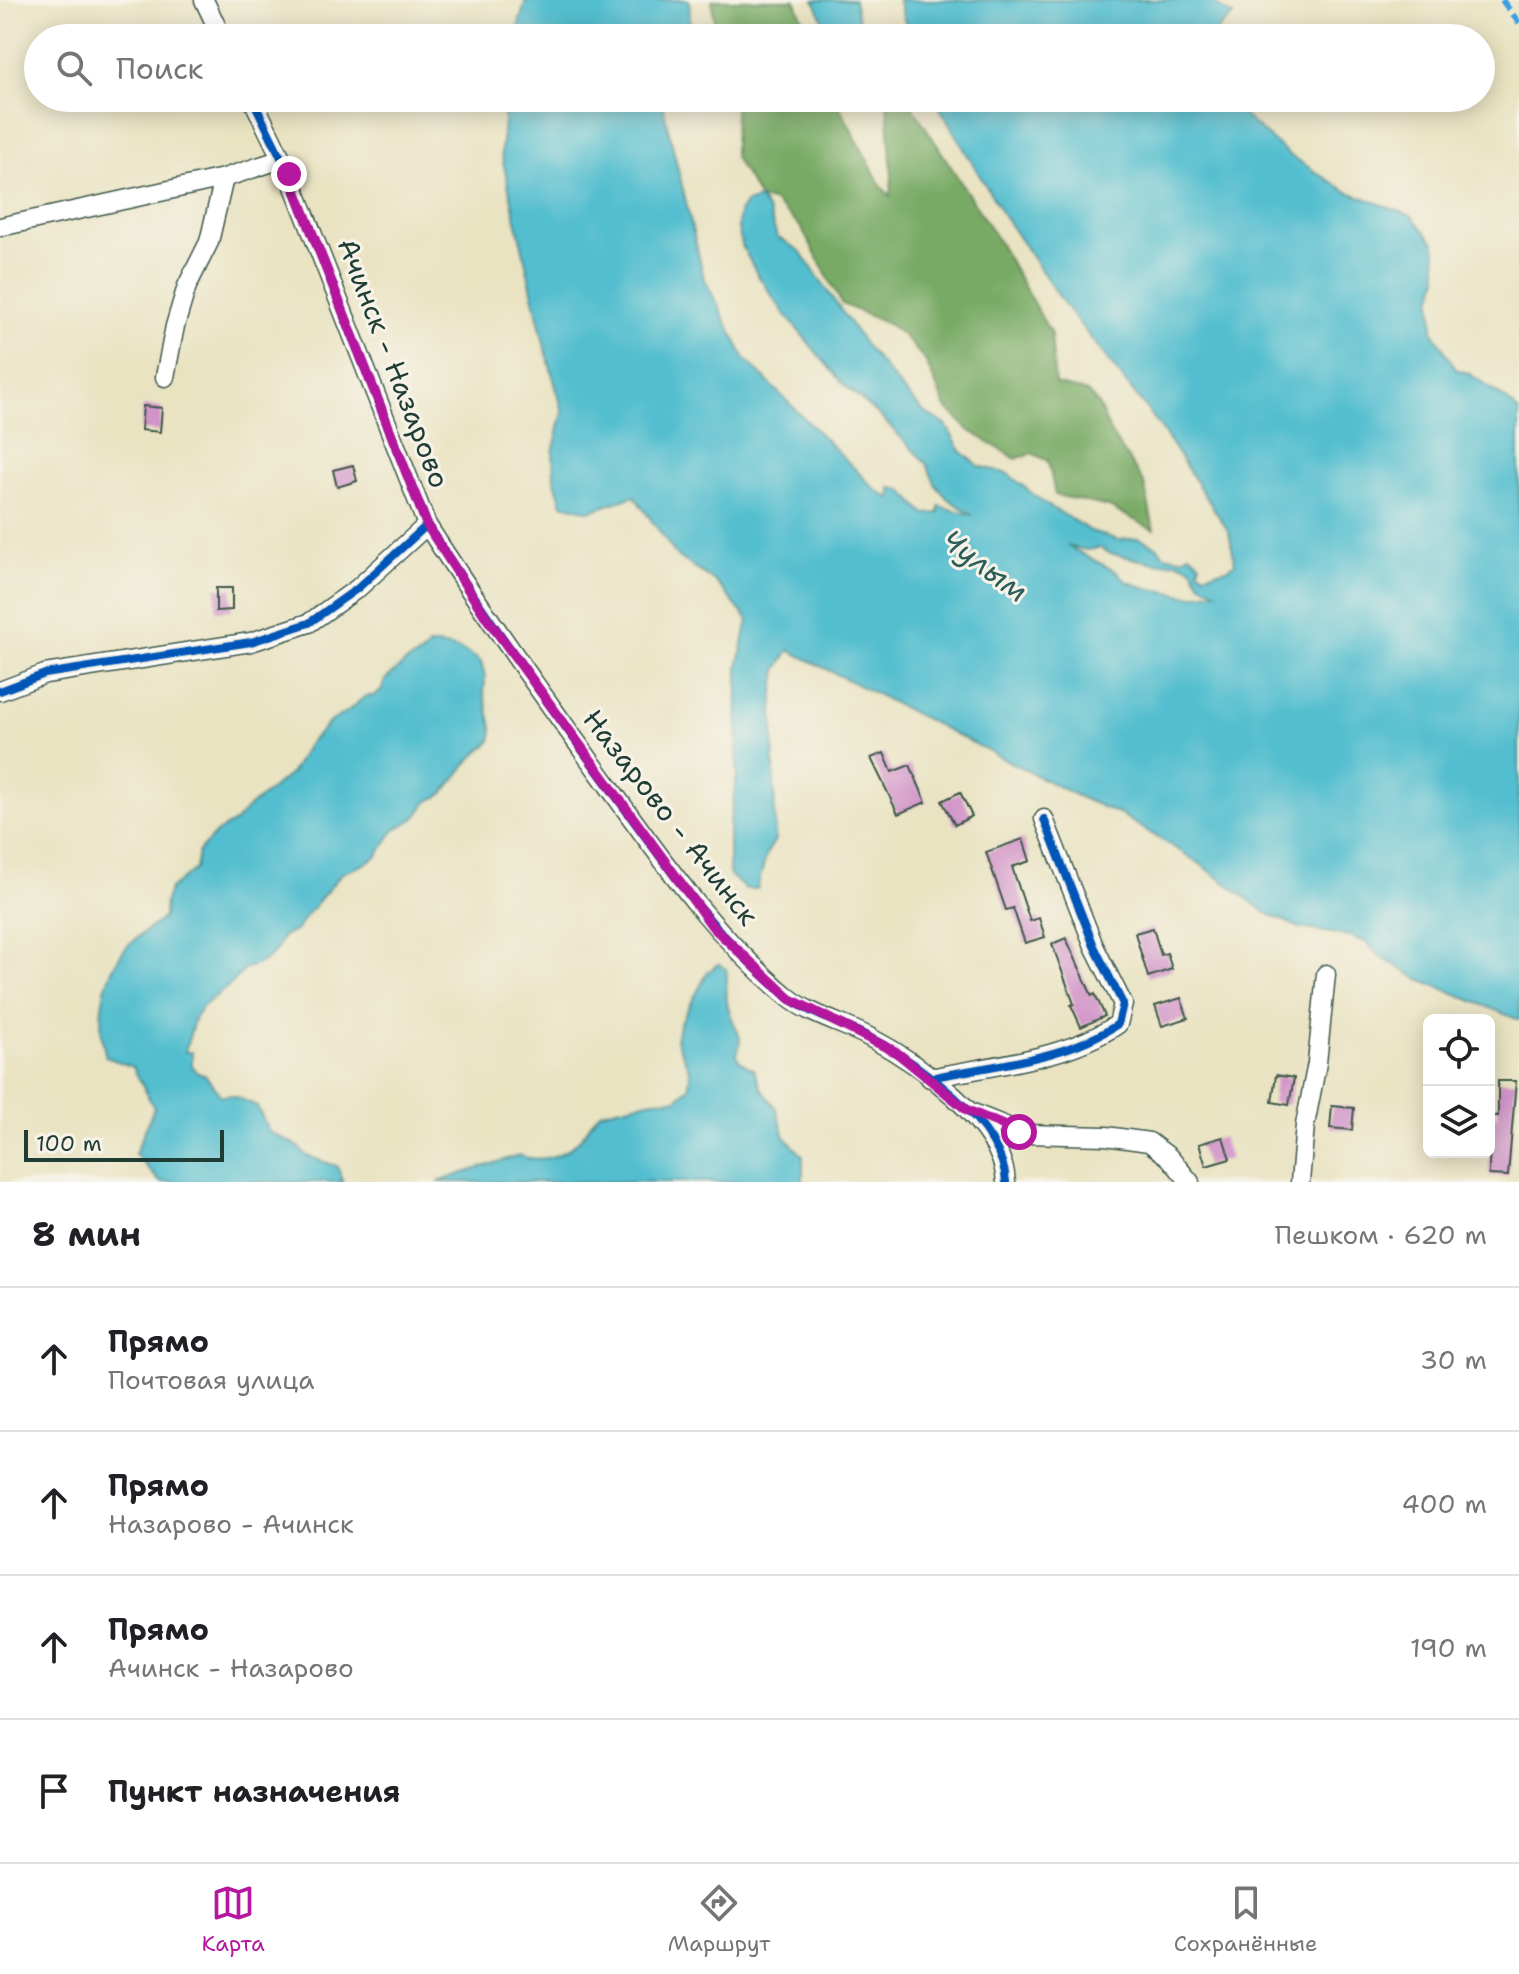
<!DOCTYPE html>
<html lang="ru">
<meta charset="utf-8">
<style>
:root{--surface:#fff;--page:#f2f2f2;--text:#202124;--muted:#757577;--line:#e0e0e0;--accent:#b5179e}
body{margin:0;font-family:"Shantell Sans",sans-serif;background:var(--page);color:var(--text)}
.controls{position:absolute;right:24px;bottom:24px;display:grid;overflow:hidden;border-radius:12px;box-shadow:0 4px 20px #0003}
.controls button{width:72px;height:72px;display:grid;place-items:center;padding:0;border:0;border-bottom:2px solid var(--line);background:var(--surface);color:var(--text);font:40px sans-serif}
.scale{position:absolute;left:24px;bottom:20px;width:200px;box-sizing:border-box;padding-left:8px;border:4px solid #1f3d34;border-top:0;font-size:22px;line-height:28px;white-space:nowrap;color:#1f3d34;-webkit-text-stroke:6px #f7f3e8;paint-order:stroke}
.stop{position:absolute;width:24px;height:24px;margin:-18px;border:6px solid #b5179e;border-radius:50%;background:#fff}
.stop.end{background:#b5179e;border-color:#fff;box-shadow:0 2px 8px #0008}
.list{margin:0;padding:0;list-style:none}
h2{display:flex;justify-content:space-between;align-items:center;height:104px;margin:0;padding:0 32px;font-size:34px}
h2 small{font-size:26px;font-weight:400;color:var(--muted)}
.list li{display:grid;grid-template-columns:52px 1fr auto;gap:24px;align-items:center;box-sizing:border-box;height:144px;padding:0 32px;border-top:2px solid var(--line)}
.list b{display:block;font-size:30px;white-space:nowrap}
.list p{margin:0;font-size:26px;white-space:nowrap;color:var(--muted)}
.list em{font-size:26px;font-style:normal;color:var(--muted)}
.icon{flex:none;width:44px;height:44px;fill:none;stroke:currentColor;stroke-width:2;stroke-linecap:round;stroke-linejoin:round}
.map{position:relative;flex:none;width:1519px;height:1182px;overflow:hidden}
.search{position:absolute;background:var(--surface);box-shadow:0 4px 20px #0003;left:24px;right:24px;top:24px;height:88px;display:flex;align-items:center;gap:20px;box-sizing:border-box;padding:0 28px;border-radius:44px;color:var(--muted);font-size:30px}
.sheet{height:680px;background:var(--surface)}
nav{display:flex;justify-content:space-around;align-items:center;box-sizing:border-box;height:112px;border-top:2px solid var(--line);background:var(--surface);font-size:22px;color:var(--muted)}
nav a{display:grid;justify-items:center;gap:4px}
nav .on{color:var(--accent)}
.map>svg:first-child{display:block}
.forest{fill:#78aa65;stroke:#4c744c;stroke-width:2}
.water{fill:#53becf;stroke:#397e82;stroke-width:2;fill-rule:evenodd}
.building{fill:#d194c9}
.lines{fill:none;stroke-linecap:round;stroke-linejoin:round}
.minor-casing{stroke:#3d5649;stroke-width:21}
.minor{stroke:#fff;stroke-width:18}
.quiet{stroke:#3c9ee2;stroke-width:6;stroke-dasharray:12 6;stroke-linecap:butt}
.cycleway-casing{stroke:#f7f3e8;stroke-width:13}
.cycleway{stroke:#0057b8;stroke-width:8}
.route{stroke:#b5179e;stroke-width:10}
.labels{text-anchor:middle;stroke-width:6;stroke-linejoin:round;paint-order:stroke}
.street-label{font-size:28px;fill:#1f3d34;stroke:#f7f3e8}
.water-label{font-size:30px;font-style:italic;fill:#2c5d5b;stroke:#f7f3e8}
</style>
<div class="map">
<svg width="1519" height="1182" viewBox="0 0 1519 1182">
<rect width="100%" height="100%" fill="#f7f3e8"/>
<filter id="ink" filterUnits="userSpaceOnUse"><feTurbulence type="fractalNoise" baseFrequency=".0125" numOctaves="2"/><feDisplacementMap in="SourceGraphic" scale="16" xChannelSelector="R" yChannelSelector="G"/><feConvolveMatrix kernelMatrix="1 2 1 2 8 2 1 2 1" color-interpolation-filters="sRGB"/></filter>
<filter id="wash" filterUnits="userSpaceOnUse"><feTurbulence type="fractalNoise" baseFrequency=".006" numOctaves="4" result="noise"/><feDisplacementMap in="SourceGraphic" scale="32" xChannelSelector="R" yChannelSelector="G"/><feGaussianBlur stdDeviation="1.8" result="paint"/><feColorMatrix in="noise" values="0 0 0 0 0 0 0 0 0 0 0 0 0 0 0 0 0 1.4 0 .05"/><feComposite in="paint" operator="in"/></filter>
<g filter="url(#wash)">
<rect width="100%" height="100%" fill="#e9e3c2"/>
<path class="forest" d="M712,0H795L811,38H716Z
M732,98H835L881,186L890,196L892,177L887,98H907L997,239L1051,334L1055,384L1087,392L1098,404L1110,432L1144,483L1154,530L1109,507L1055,495L1048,461L1032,453L1016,459L970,431L946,408L925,360L902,334L890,325L842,304L801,227L773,201L760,199L734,157L735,107Z"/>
<path class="water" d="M526,0H689L691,38H515Z
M814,0H854L862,38H831Z
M898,0H1209L1233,16L1208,38H910Z
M506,98H661L704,278L745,359L876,490L891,499V488L902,490L925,514L939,513V506L973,515L948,499L935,484L927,464L877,413L842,383L784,313L757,274L742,246L738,228L739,213L745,203L760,199L769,213L777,237L800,251L865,345L902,389L924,412L946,425L961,451L979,466L1008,474L1044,503L1091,531L1118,540L1139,538L1158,547L1164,555L1182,558L1190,554L1200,563L1198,569L1204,574L1227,569L1235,563L1229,532L1156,421L1067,308L1002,213L934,98H1234L1242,114L1288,154L1346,191L1412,216L1435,244L1438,277L1432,301L1433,332L1456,369L1470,374L1509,402L1519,412V1020L1417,978L1379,956L1366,942L1350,936L1300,928L1266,913L1199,863L1121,815L1077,796L789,650L777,670L773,701L775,840L767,853L757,889H745L729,874V827L737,776L738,667L748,620L716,582L677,556L634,496L590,511L562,504L554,478L553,452L563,412L544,344L501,153ZM1067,546L1087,550L1100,548L1109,553L1155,563L1179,562L1192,568L1201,584L1216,591L1190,596L1142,587L1126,581L1117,572Z
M429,645C449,645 465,649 481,662L485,677L484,694L493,730L491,741L469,761L443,794L427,802L415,818L394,830L377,856L362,865L342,873L301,922L297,930L283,936L276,950L266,960L244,970L230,985L203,1006L194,1019L185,1052H192V1065L197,1073L205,1075L221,1096L232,1095L257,1106L269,1132L296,1145L307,1156L337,1166L343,1182H160L135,1154L154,1108L133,1067L106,1057C96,1021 101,980 125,949C134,937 152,928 164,917L165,900L170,889L195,869L198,852L217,832L236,821L249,807L291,773L309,743L330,722L348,711L364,697L376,695L382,690L385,680L406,662L422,654Z
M718,964L727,969C727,981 725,996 728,1007C732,1026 747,1036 736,1054L740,1061L754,1070L762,1090L776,1107L785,1137L803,1156V1182H437L519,1155C540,1164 565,1156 580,1139C587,1131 592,1120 600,1112L653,1100L677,1099L689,1087L690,1071L676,1040L679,1025L708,972Z"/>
<g id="blocks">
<path class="building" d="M143,406L162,408L160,432L141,430Z
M353,465L357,481L337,487L333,470Z
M216,588H232V610L216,611Z
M884,753L892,772L910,765L926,802L898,814L871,758Z
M960,792L972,816L955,825L942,801Z
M1023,839L1030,861L1012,867L1030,921L1039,918L1045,937L1025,943L1013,908L1006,910L986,852Z
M1153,928L1161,955L1167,953L1172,969L1148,977L1135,933Z
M1066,938L1092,996L1095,994L1105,1016L1081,1027L1071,1005L1074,1004L1052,944Z
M1181,998L1188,1018L1162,1026L1155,1006Z
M1276,1075L1294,1078L1289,1105L1272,1102Z
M1498,1081H1516L1508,1176L1489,1175L1490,1116H1498Z
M1332,1106L1354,1108L1352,1130L1330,1128Z
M1223,1137L1230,1159L1206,1166L1199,1144Z"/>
</g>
</g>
<g filter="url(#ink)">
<use href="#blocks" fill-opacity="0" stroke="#3d5649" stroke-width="2"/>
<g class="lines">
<g class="minor-casing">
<path id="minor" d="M204,0L222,38
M0,227L224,178L282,159
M165,377L175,326L187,286L209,242L224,178
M427,525C484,614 545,699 607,784C662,860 715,937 788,997C808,1014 845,1024 869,1037C917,1062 1003,1123 1006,1182
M0,691L45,674L251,642L309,623L358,588L427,525L289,174L252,98
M930,1078C992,1065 1065,1060 1118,1024L1123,1004L1094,946L1044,819
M973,1113L1025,1134L1106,1136L1149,1142L1169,1157L1190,1182
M1300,1182L1305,1125L1317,1063L1326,974"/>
</g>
<use href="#minor" class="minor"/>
<path class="quiet" d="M1502,0L1519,23"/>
<g class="cycleway-casing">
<path id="cycleway" d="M427,525C484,614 545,699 607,784C662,860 715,937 788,997C808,1014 845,1024 869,1037C917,1062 1003,1123 1006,1182
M0,691L45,674L251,642L309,623L358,588L427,525L289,174L252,98
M930,1078C992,1065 1065,1060 1118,1024L1123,1004L1094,946L1044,819"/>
</g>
<use href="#cycleway" class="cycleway"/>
</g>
</g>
<g class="lines" filter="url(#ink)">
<path class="route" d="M289,174L427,525L486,617L713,927L790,999L896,1052L967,1110L1019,1132"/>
</g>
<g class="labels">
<g class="street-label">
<text transform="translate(394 363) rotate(69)" y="10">Ачинск - Назарово</text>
<text transform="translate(671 817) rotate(52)" y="10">Назарово - Ачинск</text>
</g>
<g class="water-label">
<text transform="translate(985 566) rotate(37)" y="10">Чулым</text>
</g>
</g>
</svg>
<div class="controls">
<button><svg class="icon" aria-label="locate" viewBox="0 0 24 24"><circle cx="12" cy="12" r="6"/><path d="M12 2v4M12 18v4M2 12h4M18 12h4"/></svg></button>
<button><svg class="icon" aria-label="layers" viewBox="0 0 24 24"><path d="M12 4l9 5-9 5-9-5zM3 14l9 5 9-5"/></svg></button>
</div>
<div class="scale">100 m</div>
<div class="stop" style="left:1019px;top:1132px"></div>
<div class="stop end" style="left:289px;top:174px"></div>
<div class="search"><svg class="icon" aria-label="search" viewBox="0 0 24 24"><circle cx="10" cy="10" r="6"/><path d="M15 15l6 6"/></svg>Поиск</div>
</div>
<section class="sheet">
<h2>8 мин<small>Пешком · 620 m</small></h2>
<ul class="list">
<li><svg class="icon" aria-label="ahead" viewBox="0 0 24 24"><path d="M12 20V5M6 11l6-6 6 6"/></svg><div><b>Прямо</b><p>Почтовая улица</p></div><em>30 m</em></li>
<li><svg class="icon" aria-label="ahead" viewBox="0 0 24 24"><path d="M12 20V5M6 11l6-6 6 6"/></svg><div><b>Прямо</b><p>Назарово - Ачинск</p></div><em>400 m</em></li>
<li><svg class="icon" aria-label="ahead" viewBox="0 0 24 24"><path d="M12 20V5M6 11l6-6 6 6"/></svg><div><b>Прямо</b><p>Ачинск - Назарово</p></div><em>190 m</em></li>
<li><svg class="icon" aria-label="arrive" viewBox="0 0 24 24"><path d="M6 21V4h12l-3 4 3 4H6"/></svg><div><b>Пункт назначения</b></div></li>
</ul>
</section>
<nav>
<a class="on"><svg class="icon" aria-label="map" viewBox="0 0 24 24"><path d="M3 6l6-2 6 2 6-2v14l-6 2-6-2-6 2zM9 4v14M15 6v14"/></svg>Карта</a>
<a><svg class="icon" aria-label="directions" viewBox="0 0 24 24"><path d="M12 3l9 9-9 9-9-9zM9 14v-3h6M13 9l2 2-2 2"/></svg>Маршрут</a>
<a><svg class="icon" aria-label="saved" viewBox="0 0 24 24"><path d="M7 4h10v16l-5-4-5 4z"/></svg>Сохранённые</a>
</nav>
